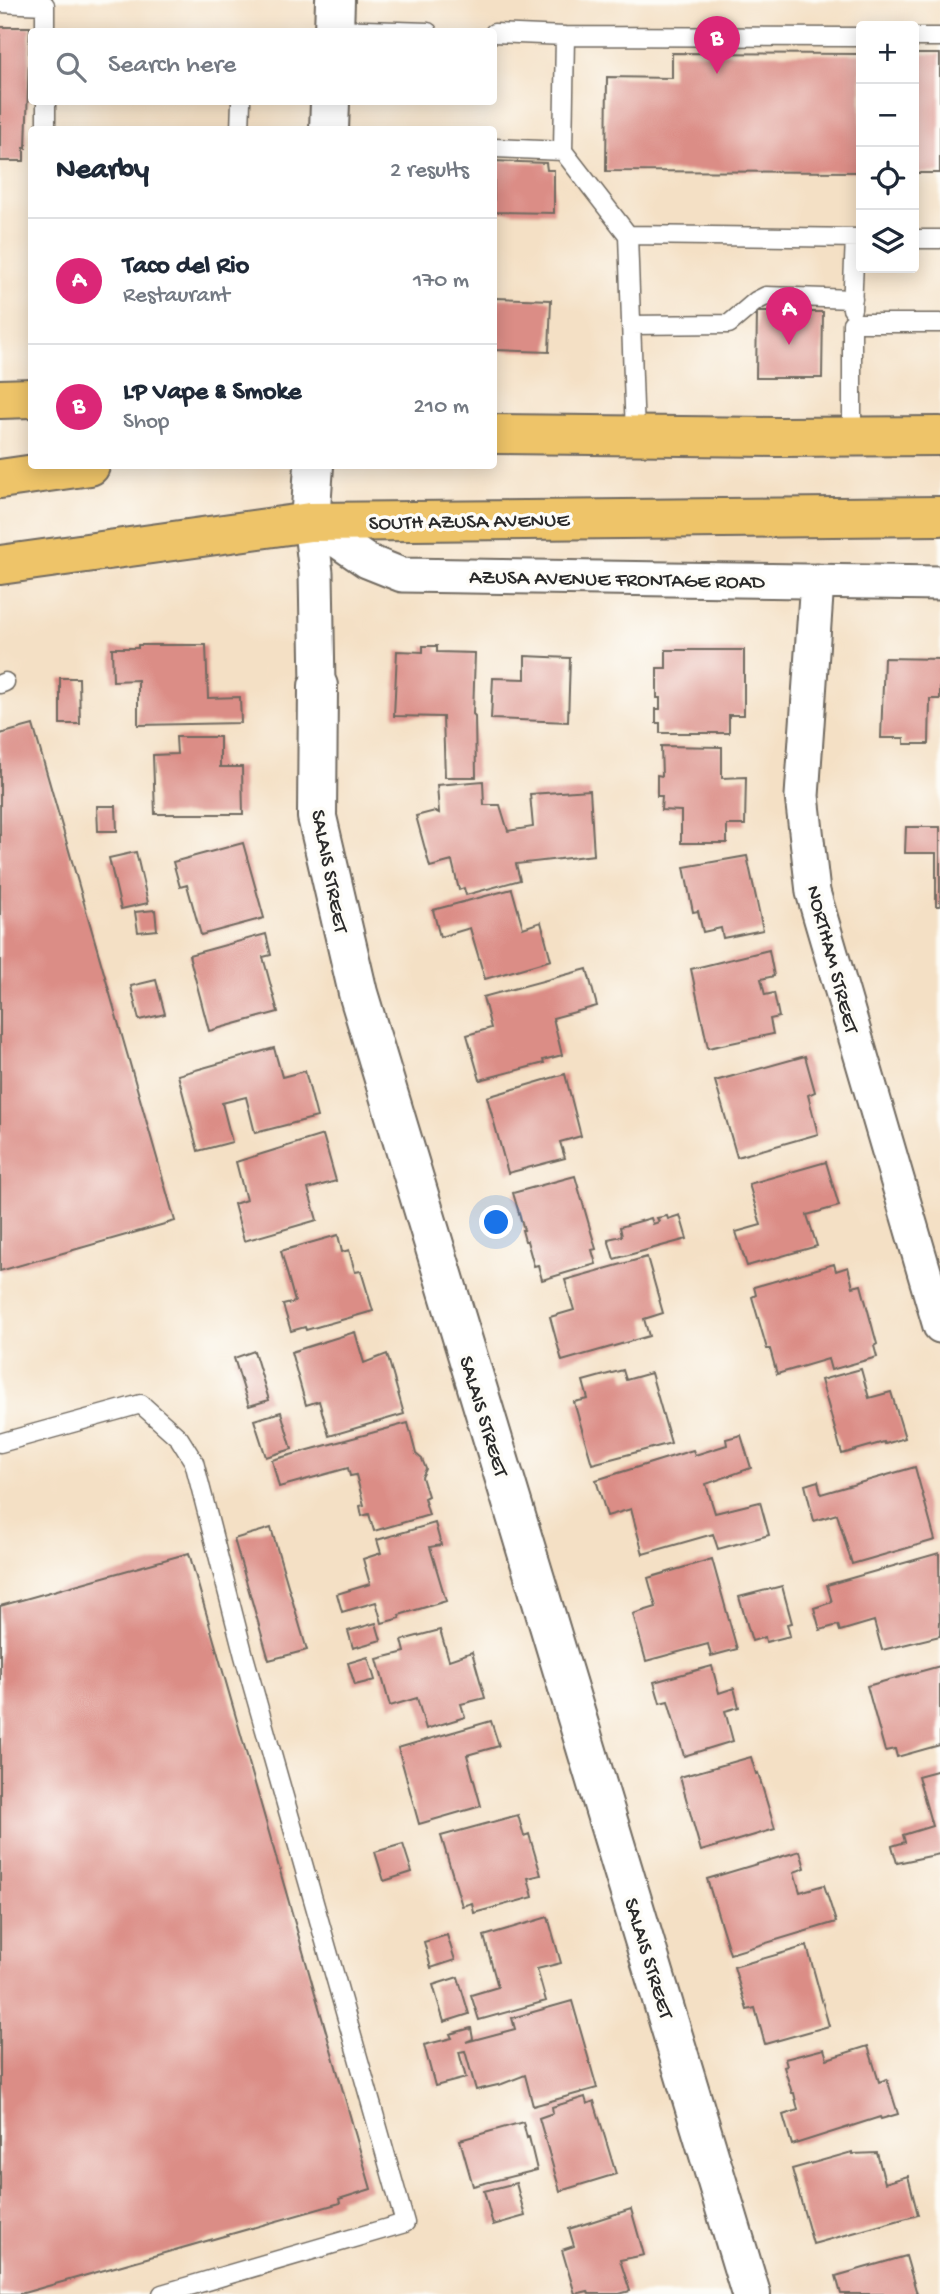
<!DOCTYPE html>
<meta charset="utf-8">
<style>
:root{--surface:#fff;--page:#f2f2f3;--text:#1f2937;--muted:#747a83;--line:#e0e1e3;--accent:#db2777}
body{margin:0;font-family:"Gochi Hand",sans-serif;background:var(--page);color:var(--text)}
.controls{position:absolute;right:21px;top:21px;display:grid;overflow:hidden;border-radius:7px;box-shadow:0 4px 18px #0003}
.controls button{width:63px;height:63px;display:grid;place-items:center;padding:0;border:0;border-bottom:2px solid var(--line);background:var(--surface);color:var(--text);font:35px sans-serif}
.you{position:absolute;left:497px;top:1223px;width:24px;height:24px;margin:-18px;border:5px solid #fff;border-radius:50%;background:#1a73e8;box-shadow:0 0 0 10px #1a73e833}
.badge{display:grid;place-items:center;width:46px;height:46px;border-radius:50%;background:var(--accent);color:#fff;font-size:23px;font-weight:700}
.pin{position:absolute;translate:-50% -58px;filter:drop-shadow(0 2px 4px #0008)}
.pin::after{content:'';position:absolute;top:37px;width:24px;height:21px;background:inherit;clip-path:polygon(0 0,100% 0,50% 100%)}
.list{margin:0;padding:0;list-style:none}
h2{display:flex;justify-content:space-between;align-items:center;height:91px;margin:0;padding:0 28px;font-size:30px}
h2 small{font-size:23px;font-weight:400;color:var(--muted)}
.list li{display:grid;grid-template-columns:46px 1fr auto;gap:21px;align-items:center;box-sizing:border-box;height:126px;padding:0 28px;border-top:2px solid var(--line)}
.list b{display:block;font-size:26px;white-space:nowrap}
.list p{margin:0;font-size:23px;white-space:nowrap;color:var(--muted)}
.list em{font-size:23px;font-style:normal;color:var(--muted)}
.icon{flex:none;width:38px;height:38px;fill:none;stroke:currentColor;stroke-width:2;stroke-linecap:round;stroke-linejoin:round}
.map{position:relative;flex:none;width:940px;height:2294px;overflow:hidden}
.search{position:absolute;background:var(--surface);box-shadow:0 4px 18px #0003;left:28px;top:28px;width:469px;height:77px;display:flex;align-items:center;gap:18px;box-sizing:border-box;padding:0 24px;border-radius:7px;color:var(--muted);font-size:26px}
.panel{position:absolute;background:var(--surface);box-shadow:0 4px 18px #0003;left:28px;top:126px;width:469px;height:343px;border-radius:7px}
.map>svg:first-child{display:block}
.building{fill:#db8d86}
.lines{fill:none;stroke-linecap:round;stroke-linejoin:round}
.service-casing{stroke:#716a61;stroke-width:21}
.minor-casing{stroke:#716a61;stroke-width:37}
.tertiary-casing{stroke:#716a61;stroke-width:42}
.primary-casing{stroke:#716a61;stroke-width:42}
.service{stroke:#fff;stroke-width:18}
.minor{stroke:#fff;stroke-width:33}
.tertiary{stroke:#fff;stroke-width:38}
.primary{stroke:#eec469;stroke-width:38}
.labels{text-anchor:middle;stroke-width:7;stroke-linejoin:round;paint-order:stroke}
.street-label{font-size:21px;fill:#2b2b2b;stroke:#fdfcf7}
</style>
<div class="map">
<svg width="940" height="2294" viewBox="0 0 940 2294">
<rect width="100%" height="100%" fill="#fdfcf7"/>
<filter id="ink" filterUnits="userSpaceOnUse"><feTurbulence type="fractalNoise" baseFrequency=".0143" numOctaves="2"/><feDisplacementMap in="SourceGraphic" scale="14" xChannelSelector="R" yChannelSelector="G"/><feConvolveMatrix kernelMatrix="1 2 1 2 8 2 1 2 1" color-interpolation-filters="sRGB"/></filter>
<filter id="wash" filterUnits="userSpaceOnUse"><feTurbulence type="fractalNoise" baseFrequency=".00686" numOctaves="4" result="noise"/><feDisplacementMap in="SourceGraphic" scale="28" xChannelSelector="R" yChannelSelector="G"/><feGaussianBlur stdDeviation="1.57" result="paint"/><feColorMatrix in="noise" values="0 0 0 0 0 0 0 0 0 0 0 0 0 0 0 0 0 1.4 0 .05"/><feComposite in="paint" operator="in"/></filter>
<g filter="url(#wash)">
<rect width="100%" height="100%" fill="#f4e0c5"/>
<g id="blocks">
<path class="building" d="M0,27H30L26,148H24V161H0Z
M672,53L861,54V172L606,171L607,77L672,78Z
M914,54H940V173H914Z
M494,161L546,163L547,170H554V213L494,212Z
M494,298L551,300L549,352L494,350Z
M757,312H823L822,378H756Z
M138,645H206L208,698L240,697L241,723L138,725V680L113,681L112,648H138Z
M423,646H437V652L475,653L473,714L475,716L476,777H445L443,717L394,716L397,651L423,652Z
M666,650H744V715H729V733H660V723H656V709H660V698H657V668H666Z
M525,656L570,658L568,722L491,719L493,678L525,679Z
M884,658L940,659V699H930L929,744H904V738H881Z
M60,678H79L80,724H60Z
M33,725L175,1221L0,1271V734Z
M176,737H220V767H242L243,814H155L153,755L177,754Z
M661,746L722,747V778L746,777L745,825H727V843H681V811L661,810L662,796H657V775L662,776Z
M483,781L484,805H500L508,831L533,827L530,794L590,790L594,855L516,864L520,880L466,895L464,888L459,890L452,861L430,867L416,816L435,811L439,813L437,785Z
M97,806H116L117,831H98Z
M906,827H940V906H936V853H905Z
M243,843L264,918L201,935L187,885L180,887L173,862Z
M136,852L148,903L121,909L109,858Z
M747,856L763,930L723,938L721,928L703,932L698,911L693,912L684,867Z
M512,889L523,928L541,922L551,960L485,979L470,928L440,937L433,910Z
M155,910L157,930L138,932L135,912Z
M266,934L271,955L263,957L278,1012L209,1031L189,955Z
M769,950L774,976L761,979L765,995L774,993L779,1017L770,1019L773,1034L708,1048L691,969Z
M587,969L597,1006L553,1018L562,1055L543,1060L544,1063L480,1080L467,1035L491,1028L483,997Z
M156,980L165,1014L139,1020L131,986Z
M274,1048L282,1077L305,1071L317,1117L255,1133L246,1097L222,1103L232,1142L198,1151L178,1075Z
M805,1056L815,1092L808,1095L818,1134L737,1157L715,1081Z
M565,1074L581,1136L560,1142L565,1158L508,1173L487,1097Z
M323,1135L336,1181L308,1189L317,1220L244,1241L234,1204L246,1200L236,1162Z
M826,1162L839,1206L807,1215L817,1246L747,1266L736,1232L761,1225L749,1184Z
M575,1176L596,1249L592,1250L596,1264L542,1280L538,1265L534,1266L527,1241H525L522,1230H524L513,1193Z
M680,1215L687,1239L614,1259L608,1239L622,1236L620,1227L651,1218L653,1224L659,1222L657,1218L667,1216L668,1219Z
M338,1235L342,1252L349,1250L355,1272L361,1271L373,1311L306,1330L305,1327L291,1331L283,1305L295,1302L281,1251Z
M647,1257L663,1313L644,1319L649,1336L562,1361L550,1317L574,1310L565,1280Z
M834,1264L836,1271L848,1267L853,1287L861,1285L877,1344L874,1346L877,1357L831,1370L828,1359L777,1374L770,1349H767L752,1297L756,1295L754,1287Z
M355,1332L364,1363L387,1354L404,1414L329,1436L319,1401L306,1405L291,1352Z
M254,1351L269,1400L249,1406L234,1358Z
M861,1369L869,1398L891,1392L905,1438L885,1444L884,1442L842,1454L821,1380Z
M623,1370L626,1380L651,1373L671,1443L592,1464L574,1402L588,1399L583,1381Z
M281,1412L292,1449L266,1457L254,1420Z
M408,1423L416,1454L422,1459L426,1469L422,1477L428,1496L424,1498L429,1515L374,1531L369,1514L362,1516L360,1506L364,1505L356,1475L350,1476L348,1468L279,1487L272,1460Z
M741,1435L751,1468L706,1484L715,1513L760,1502L769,1535L718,1549L713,1534L643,1554L631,1509L607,1516L596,1480L693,1450L695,1455L727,1445L726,1439Z
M915,1467L935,1540L852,1564L837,1514L814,1521L805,1485L818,1481L821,1494Z
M435,1523L441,1545L430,1547L446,1601L399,1615L400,1618L382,1623L376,1602L342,1612L337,1594L370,1584L363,1559L381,1553L377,1540Z
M271,1528L307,1650L269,1660L234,1539Z
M189,1553L371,2189L339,2199L340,2203L20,2294H0V1606Z
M939,1553L940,1636L882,1650L874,1621L840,1631L838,1625L820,1630L814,1608L832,1602L827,1585Z
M712,1559L737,1649L711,1656L708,1644L646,1661L633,1614L656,1607L648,1578Z
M782,1586L792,1623L787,1624L790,1636L766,1642L765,1637L752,1641L739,1597Z
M376,1623L381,1640L353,1648L348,1631Z
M440,1630L449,1660L472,1652L485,1698L461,1704L465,1717L426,1729L417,1698L390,1706L377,1659L405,1652L402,1640Z
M368,1657L375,1680L355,1685L348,1663Z
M712,1666L719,1693L734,1688L739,1707L725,1711L733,1741L684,1756L668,1701L660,1703L654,1682Z
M940,1666V1745L897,1757L895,1749L885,1751L867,1686Z
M491,1721L499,1746L467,1755L481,1806L419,1824L398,1748Z
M751,1757L756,1774L758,1773L775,1829L701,1851L680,1777Z
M940,1770V1854L897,1863L892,1846L905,1842L903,1835L932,1826L918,1776Z
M518,1815L524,1836L529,1834L541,1875L528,1878L533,1897L474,1913L472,1903L462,1906L441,1836Z
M403,1844L412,1872L384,1881L375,1852Z
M800,1851L805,1868L794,1872L800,1892L824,1885L836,1922L730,1954L707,1879Z
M548,1917L561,1963L537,1969L546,2001L479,2020L471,1995L498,1987L484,1936Z
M447,1935L455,1960L431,1968L424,1942Z
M807,1946L829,2026L765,2044L755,2008L747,2010L734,1967Z
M458,1977L469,2014L444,2022L433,1985Z
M572,2001L597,2088L533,2106L525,2075L502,2084L476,2090L465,2051L459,2052L466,2078L435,2086L424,2045L452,2038L450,2034L471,2028L473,2039L466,2042L515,2029L512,2018Z
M868,2046L879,2082L887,2079L898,2114L881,2119L880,2117L792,2145L783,2115L798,2110L794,2093H792L784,2067L787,2066L785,2059L824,2049L827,2059Z
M585,2097L587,2104L594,2101L616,2174L560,2191L539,2118L553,2113L552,2107Z
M523,2122L527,2138L529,2137L537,2170L473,2186L460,2140Z
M852,2152V2154L877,2153L885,2183L908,2176L918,2215L813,2244L792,2169Z
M516,2183L525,2216L493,2225L484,2191Z
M631,2209L644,2255L620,2260L630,2291L619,2294H589L588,2291L575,2294L562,2250L574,2246L569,2229Z
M906,2256L917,2294H841L836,2276Z"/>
</g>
</g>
<g filter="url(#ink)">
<use href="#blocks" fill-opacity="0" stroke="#716a61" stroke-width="2"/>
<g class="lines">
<g class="service-casing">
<path id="service" d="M0,3L45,5V32
M334,29L428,32
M494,33L565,36L563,151L628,235L635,435
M565,36L861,37
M914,37H940
M46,102V130
M240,130L241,102
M494,148L563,151
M628,235L861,238
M914,239H940
M852,309L855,238
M631,325L729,324L756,301L766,296L853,299
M852,437V323H940
M0,684L5,682
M0,1443L141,1404L179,1438L194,1462L244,1656L405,2223L162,2294"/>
</g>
<g class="minor-casing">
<path id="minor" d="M310,522L367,561L402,575L940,583
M310,522L316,573L318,686
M817,581L802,796L813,892L940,1326"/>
</g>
<g class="tertiary-casing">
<path id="tertiary" d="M334,32L335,0
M329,130L330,102
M310,522L314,466
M318,686L317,817L358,993L751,2294"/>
</g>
<g class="primary-casing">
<path id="primary" d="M0,399L32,398
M494,434L779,437L940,436
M0,479L90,466
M0,565L310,522L940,516"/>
</g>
<use href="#service" class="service"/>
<use href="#minor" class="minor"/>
<use href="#tertiary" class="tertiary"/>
<use href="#primary" class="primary"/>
</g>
</g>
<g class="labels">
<g class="street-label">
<text transform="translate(469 520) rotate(-1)" y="7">SOUTH AZUSA AVENUE</text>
<text transform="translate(617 578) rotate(1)" y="7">AZUSA AVENUE FRONTAGE ROAD</text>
<text transform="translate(331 871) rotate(79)" y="7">SALAIS STREET</text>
<text transform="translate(834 959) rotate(75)" y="7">NORTHAM STREET</text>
<text transform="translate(485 1416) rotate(73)" y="7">SALAIS STREET</text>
<text transform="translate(650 1958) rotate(73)" y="7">SALAIS STREET</text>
</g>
</g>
</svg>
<div class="controls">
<button>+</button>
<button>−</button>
<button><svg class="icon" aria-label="locate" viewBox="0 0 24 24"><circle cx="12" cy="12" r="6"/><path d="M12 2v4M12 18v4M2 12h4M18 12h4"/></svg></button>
<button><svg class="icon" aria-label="layers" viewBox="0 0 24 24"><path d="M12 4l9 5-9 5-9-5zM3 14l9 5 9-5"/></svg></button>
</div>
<div class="you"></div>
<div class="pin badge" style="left:789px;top:345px">A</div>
<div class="pin badge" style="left:717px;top:74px">B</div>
<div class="search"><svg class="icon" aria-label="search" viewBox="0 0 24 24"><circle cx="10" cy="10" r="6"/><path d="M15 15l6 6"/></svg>Search here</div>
<section class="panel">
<h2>Nearby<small>2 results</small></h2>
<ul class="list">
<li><span class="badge">A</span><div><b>Taco del Rio</b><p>Restaurant</p></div><em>170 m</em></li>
<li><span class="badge">B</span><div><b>LP Vape &amp; Smoke</b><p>Shop</p></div><em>210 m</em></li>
</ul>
</section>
</div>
